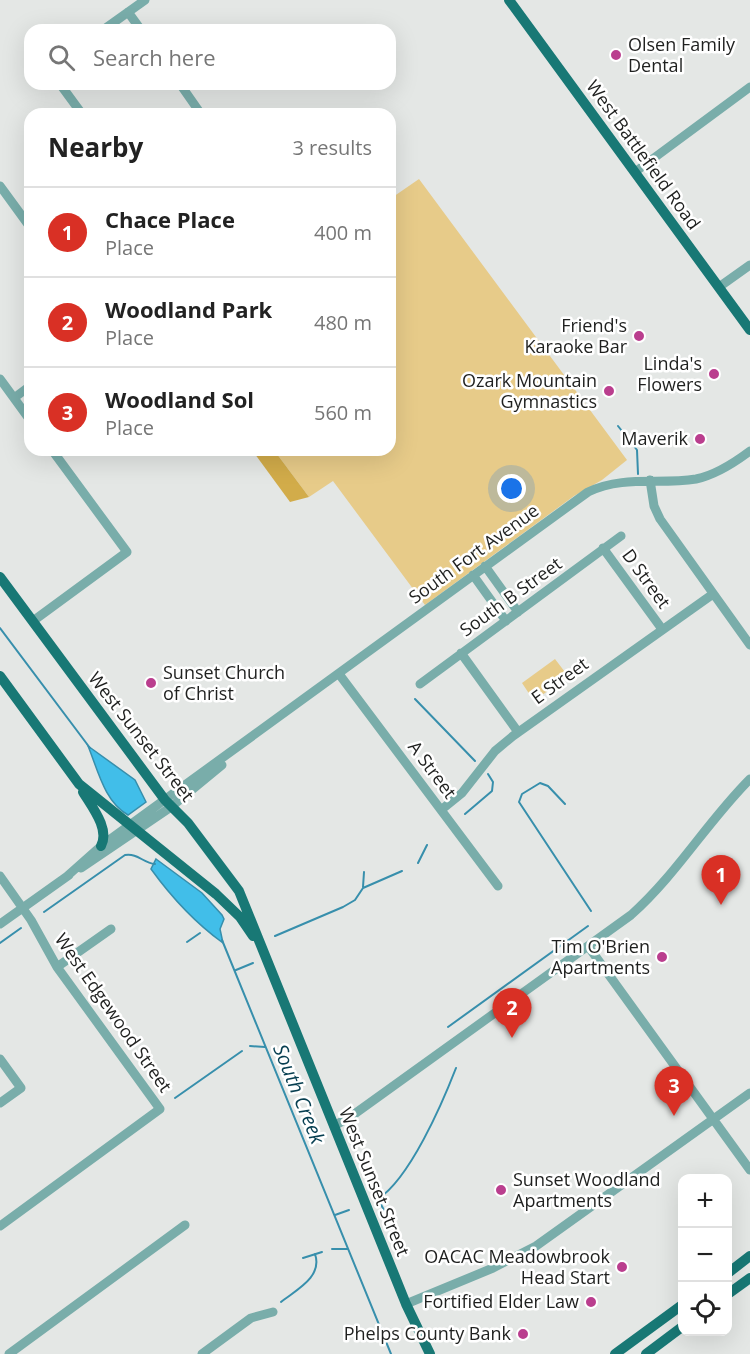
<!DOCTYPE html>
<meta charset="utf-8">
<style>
:root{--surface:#fff;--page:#f2f2f2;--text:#222;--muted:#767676;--line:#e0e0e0;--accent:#d93025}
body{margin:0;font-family:"Open Sans",sans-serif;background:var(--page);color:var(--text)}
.controls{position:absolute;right:18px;bottom:18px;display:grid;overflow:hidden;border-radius:12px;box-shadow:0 6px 24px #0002}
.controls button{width:54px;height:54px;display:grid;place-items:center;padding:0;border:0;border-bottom:2px solid var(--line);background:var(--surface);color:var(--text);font:30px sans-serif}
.you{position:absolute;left:512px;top:489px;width:21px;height:21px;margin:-15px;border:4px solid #fff;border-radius:50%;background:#1a73e8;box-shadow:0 0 0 9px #1a73e833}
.badge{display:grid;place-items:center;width:39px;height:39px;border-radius:50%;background:var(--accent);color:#fff;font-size:20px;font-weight:700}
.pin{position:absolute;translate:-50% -50px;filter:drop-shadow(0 2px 3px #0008)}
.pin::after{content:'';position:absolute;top:32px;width:21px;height:18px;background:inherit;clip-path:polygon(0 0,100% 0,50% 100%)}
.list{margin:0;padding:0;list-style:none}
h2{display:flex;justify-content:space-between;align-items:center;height:78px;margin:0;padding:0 24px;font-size:26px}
h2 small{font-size:20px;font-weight:400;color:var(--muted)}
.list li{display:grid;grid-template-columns:39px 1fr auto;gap:18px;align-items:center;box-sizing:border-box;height:90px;padding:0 24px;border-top:2px solid var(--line)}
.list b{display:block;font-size:22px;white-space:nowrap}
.list p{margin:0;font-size:20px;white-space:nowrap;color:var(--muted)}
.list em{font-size:20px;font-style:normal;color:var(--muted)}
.icon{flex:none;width:33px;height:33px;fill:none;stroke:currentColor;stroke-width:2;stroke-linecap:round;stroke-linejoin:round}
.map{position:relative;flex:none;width:750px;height:1354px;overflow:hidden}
.search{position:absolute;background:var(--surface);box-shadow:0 6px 24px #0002;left:24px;top:24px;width:372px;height:66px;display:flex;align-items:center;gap:15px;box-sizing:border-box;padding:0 21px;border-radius:18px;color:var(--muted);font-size:22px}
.panel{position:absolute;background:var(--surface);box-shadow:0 6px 24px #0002;left:24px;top:108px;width:372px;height:348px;border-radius:18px}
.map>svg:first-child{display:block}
.green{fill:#e7cb89}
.forest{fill:#d2ac4a}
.water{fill:#41bee9;stroke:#378fac;stroke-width:1.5}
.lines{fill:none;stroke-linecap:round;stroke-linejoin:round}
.stream{stroke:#378fac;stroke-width:2}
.minor{stroke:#79adaa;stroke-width:9}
.major{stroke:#187875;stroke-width:10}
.poi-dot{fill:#ba3e8e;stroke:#fff;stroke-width:2}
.labels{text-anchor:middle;stroke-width:5;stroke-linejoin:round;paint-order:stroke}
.poi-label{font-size:18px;fill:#1f201f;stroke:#fff;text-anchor:end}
.street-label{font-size:18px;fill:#1f201f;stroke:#fff}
.water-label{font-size:20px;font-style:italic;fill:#063e50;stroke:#fff}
</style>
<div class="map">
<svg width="750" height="1354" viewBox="0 0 750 1354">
<rect width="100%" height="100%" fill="#e4e7e5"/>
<path class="green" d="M419,179L627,460L602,480L574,496L425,605L333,481L309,497L274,450H390V199Z
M555,659L568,676L534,701L522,683Z"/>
<path class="forest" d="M252,450H274L309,497L290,502Z"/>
<path class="water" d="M88,746L135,780L146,802L128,815C104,801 98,770 88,746Z
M156,859L202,893L222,915L224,919L220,929L223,943C194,922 172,898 151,869Z"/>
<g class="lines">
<path class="stream" d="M618,426L637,450L638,474
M0,628L90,748
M415,699L475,761
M565,804L548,786L540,783L522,794L519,802L591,911
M465,814L492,791L493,782L488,774
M418,863L427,845
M363,887L364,872
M44,912L125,855C138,853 143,863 155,864
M275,936L343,907L355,900L363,888L402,871
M222,940L391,1354
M187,942L200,933
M0,943L21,928
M236,970L253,963
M448,1027L588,926
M250,1046L265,1047
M175,1098L242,1051
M335,1215L349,1210
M392,1217L385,1212L378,1199C410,1178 442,1104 456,1068
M332,1249H347
M303,1258L322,1252
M281,1302C296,1290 323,1277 315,1254"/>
<path class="minor" d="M128,12L141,30
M103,30L145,0
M60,84L82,114
M180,84L201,114
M635,172L750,87
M0,186L30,227
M719,287L750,265
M0,379L30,420
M14,398L30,386
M650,480L654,506L660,519L750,645
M603,548L662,629
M485,566L518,612
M473,575L506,621
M33,621L127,552L52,450
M461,653L518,732
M339,674L498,886
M420,684L621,536
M441,810L462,793L495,751L513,736L713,594
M81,868L171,807L222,765
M0,876L31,920L57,967L160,1109L0,1226
M65,878L101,846L588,492C624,475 659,485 696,479C716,475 734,463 750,451
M0,924L69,875
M588,946L750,1170
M57,967L111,929
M0,1059L21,1088L0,1103
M334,1126L353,1115L631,915C677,874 707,822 750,779
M406,1304L493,1268L536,1246L750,1093
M9,1354L185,1225
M202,1354L251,1318L273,1312"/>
<path class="major" d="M509,0L750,330
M0,577L165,800L188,823L239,891L406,1304L430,1354
M0,676L79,784L216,894L240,917L253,936
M83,792C92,807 110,829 101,846
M728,1273L750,1256
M728,1294L750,1278
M615,1354L682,1305
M646,1354L682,1327"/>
</g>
<g class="poi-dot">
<circle cx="616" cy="55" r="6"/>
<circle cx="639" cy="336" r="6"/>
<circle cx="714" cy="374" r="6"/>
<circle cx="609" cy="391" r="6"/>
<circle cx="700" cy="439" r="6"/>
<circle cx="151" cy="683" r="6"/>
<circle cx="662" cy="957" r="6"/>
<circle cx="501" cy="1190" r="6"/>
<circle cx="622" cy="1267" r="6"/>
<circle cx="591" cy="1302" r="6"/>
<circle cx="523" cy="1334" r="6"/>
</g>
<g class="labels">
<g class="poi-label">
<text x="628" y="51" text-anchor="start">Olsen Family<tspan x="628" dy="21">Dental</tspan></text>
<text x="627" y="332">Friend's<tspan x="627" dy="21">Karaoke Bar</tspan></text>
<text x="702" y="370">Linda's<tspan x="702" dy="21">Flowers</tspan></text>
<text x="597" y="387">Ozark Mountain<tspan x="597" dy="21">Gymnastics</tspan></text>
<text x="688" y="445">Maverik</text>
<text x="163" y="679" text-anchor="start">Sunset Church<tspan x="163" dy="21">of Christ</tspan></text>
<text x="650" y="953">Tim O'Brien<tspan x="650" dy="21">Apartments</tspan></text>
<text x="513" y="1186" text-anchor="start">Sunset Woodland<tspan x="513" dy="21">Apartments</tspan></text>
<text x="610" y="1263">OACAC Meadowbrook<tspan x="610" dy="21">Head Start</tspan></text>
<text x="579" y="1308">Fortified Elder Law</text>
<text x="511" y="1340">Phelps County Bank</text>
</g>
<g class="street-label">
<text transform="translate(643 155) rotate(54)" y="6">West Battlefield Road</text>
<text transform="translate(474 554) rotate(-36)" y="6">South Fort Avenue</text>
<text transform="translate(646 579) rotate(54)" y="6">D Street</text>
<text transform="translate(511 597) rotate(-36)" y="6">South B Street</text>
<text transform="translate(560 681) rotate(-36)" y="6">E Street</text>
<text transform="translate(141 737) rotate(52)" y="6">West Sunset Street</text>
<text transform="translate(432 770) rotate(53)" y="6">A Street</text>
<text transform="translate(113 1013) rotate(55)" y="6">West Edgewood Street</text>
<text transform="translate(374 1182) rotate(68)" y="6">West Sunset Street</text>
</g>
<g class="water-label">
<text transform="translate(299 1094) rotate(68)" y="7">South Creek</text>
</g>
</g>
</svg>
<div class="controls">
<button>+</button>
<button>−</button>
<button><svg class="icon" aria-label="locate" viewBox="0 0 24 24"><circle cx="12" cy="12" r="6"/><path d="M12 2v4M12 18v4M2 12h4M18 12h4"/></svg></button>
</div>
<div class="you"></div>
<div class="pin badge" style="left:721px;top:905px">1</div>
<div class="pin badge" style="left:512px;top:1038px">2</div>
<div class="pin badge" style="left:674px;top:1116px">3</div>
<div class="search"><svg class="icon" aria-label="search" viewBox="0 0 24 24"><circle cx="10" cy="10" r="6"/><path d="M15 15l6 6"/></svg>Search here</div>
<section class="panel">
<h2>Nearby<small>3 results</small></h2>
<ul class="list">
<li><span class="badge">1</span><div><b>Chace Place</b><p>Place</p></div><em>400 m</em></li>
<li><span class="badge">2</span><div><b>Woodland Park</b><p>Place</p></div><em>480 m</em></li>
<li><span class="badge">3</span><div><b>Woodland Sol</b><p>Place</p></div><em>560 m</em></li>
</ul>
</section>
</div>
